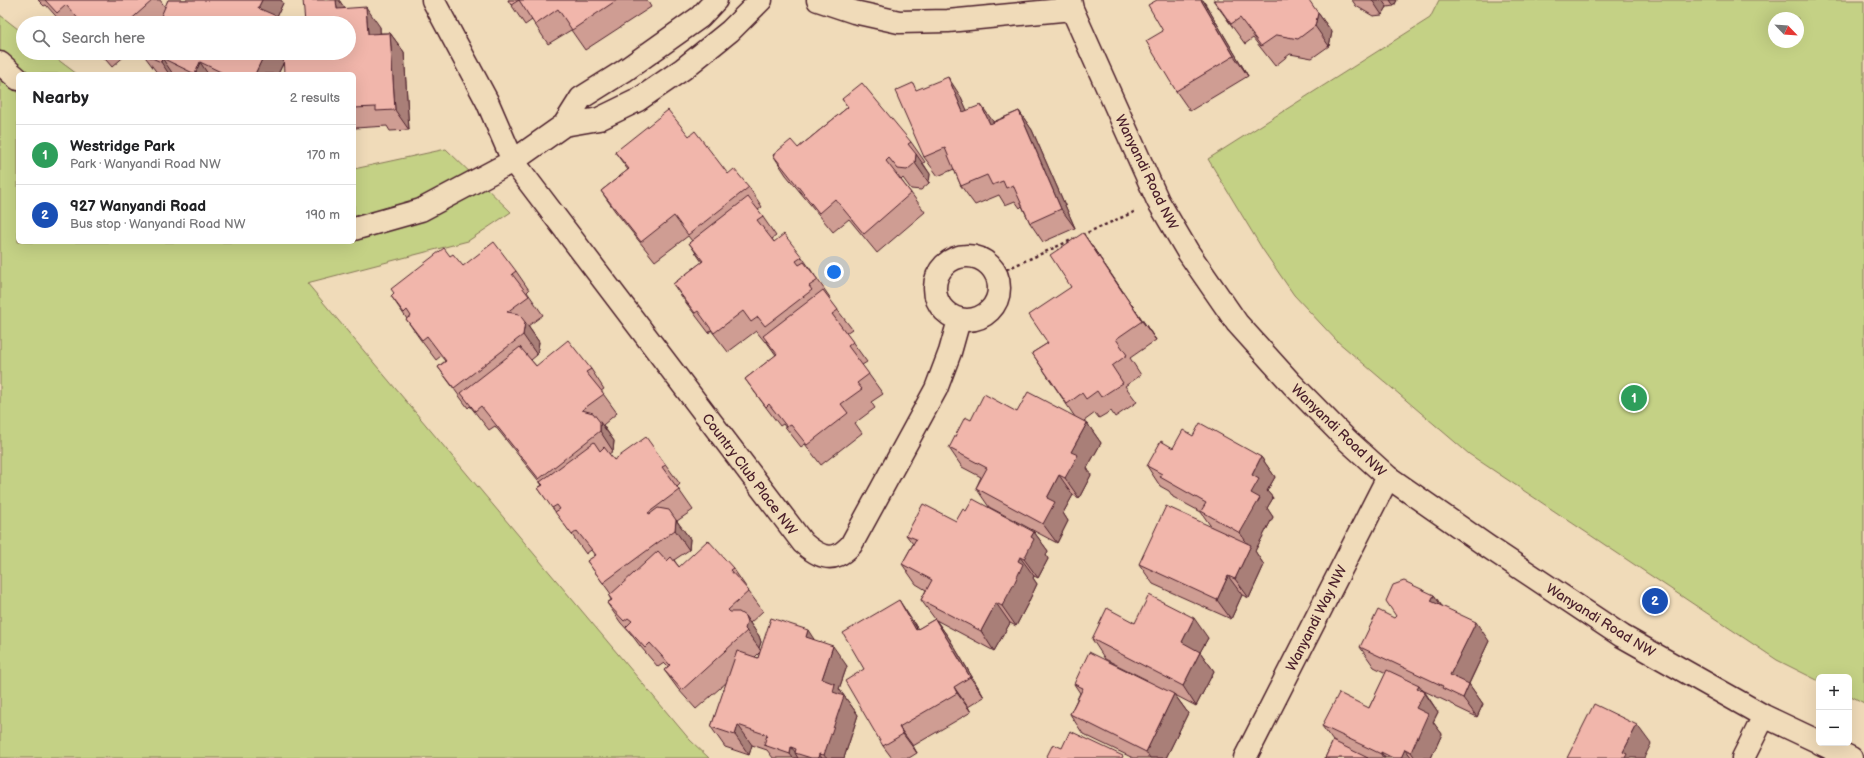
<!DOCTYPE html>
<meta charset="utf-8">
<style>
:root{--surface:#fff;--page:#f6f6f6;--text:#202124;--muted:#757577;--line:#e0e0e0;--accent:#0f766e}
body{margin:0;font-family:"Balsamiq Sans",sans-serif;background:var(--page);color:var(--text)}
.controls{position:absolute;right:12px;bottom:12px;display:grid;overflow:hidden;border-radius:6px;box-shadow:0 4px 16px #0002}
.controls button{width:36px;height:36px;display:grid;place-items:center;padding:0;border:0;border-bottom:1px solid var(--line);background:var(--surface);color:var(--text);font:20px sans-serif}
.compass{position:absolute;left:1768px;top:12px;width:36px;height:36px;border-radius:50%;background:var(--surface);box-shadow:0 4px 16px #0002;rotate:115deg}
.you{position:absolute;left:834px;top:272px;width:14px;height:14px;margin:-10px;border:3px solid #fff;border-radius:50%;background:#1a73e8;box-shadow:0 0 0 6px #1a73e833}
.badge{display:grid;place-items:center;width:26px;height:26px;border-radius:50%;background:var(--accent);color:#fff;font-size:13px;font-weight:700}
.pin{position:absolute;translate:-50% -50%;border:2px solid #fff;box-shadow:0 1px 4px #0006}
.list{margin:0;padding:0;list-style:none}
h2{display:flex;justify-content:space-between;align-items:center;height:52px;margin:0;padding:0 16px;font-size:17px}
h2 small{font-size:13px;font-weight:400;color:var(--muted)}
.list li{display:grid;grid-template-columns:26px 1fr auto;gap:12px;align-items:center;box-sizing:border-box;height:60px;padding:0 16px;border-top:1px solid var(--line)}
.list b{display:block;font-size:15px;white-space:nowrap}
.list p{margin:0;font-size:13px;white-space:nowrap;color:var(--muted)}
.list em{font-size:13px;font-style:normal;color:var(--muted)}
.icon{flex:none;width:22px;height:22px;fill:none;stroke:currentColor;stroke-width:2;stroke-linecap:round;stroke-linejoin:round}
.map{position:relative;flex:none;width:1864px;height:758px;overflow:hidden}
.search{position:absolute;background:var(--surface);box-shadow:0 4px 16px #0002;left:16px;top:16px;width:340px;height:44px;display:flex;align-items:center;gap:10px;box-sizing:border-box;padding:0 14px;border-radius:22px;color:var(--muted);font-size:15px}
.panel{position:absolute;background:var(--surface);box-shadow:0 4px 16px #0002;left:16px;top:72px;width:340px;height:172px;border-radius:6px}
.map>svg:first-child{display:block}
.green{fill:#c4d185;stroke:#877858;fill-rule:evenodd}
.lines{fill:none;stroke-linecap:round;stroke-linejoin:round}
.minor-casing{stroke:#4a1f2b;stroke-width:25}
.path{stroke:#4a1f2b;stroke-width:2.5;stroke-dasharray:3 3;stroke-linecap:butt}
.minor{stroke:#f0dbb9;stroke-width:22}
.wall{fill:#cf9d93;stroke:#4a1f2b;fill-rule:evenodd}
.shaded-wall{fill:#a97f78;stroke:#4a1f2b}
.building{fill:#f1b6ab;stroke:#4a1f2b}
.labels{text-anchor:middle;stroke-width:4;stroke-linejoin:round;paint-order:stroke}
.street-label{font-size:14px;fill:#4a1f2b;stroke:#f0dbb9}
</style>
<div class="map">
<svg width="1864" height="758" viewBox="0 0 1864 758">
<rect width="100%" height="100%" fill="#f0dbb9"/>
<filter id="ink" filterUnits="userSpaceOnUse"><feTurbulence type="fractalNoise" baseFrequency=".025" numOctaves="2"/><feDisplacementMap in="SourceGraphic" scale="8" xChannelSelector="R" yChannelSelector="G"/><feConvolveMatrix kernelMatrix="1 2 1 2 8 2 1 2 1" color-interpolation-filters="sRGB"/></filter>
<g filter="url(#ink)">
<path class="green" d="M1439,0H1864V703L1849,695V677H1819V681L1777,660L1469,454L1337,341L1294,295L1263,250L1208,159L1430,18ZM1774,18H1798V42H1774Z
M0,15L23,33V53H49L77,74H18V242H354V169L446,149L511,212L468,241L307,283L690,740L709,758H0Z"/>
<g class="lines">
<g class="minor-casing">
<path id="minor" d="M433,0L487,101L513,161L803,543C812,551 825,561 838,555C843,553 848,548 851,545L936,389L950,352L959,320
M818,0L854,12L899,22L948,21L1072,9
M1070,0L1072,9L1158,201L1188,252L1237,323L1292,384L1347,440L1388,477L1487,546L1622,636L1764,716L1819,742
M0,63L18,79
M564,125L581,98L624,71L700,17L716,0
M354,229L421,210L513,161L564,125L599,119L638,100L683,69L730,31L761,0
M935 288a32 32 0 1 1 64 0a32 32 0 1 1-64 0Z
M1820,743L1851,758
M1245,758L1388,477
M1743,758L1764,716"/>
</g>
<path class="path" d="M1082,235L1134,212
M996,274L1076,238"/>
<use href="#minor" class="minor"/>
</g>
<path class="wall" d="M38,0H160L165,7L168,0H281L283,3L277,16L281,18L284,23H62L46,5L44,6Z
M339,0L345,9L380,27V33H390L404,52L409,130L390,131L387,126L355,128L354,127V74L284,62L278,74H158L143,54L349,53Z
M508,0H647L651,7L585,50L571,30L548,44L532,20L525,25Z
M1203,0L1248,76L1190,111L1176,91L1163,31Z
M1213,0L1318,13L1332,32L1329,46L1312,58L1290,54L1275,66L1253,38L1245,44Z
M1352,0H1397L1394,6L1387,7L1382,15L1373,16L1356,6Z
M100,53H128L112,67Z
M918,90L961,97L967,111L993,122L1019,111L1032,130L1075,228L1043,242L1030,223L1022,206L1020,208L1015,201L1005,205L999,195L975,205L961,186L954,169L938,176L924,157Z
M842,99L911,142L925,162L923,163L930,174L929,183L921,190L911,189L903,178L901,180L911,193L925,212L877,253L849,219L833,232L786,175L773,155L798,148L848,107Z
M689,136L728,174L749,187L762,207L758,210L776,236L772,239L774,242L802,257L831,299L830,300L852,329L846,333L867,362L862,365L883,394L871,402L875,408L855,423L862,433L821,465L805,444L801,447L783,424L780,426L759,398L745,379L776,355L766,341L765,342L756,331L728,352L711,330L709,333L687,304L673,284L702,262L689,243L692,241L688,236L655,261L615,211L601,191L628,170L615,152Z
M1083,233L1156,340L1130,358L1141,375L1125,386L1137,402L1115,417L1111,411L1099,418L1095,413L1084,421L1087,423L1101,443L1087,468L1091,475L1079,498L1073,495L1063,513L1068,521L1057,543L989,507L976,488L981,477L962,467L949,448L971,420L1017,412L1075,417L1032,353L1048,343L1071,287Z
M450,256L463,266L516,271L529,290L527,292L543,315L528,326L539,342L537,355L531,360L536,366L591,369L604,389L601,391L617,413L603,425L614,441L613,451L609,454L614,460L666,465L680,484L677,487L693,510L677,521L690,539L689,550L674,560L679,567L733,568L746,587V588L763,611L750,623L759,636L761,642L759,648L760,650L814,640L847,666L839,689L858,715L844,758H773L767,750L752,745L749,755L725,747L711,727L727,682L696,709L678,689L664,670L668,667L664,663L658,667L640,646L631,634L621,623L607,603L611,600L609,596L611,594L587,561L595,556L591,550L586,554L538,488L542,485L495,426L489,430L470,406L468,408L438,367L445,361L441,356L436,360L420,339L406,319H407L391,296ZM760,652L758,658L755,657Z
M1193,436L1261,457L1275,477L1267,491L1273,498L1267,508L1273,517L1255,551L1264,565L1249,598L1242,595L1231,619L1153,584L1139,564L1212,528L1201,512L1173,497L1169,491L1160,486L1147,466L1173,448Z
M966,511L1034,532L1048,551L1046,555L1048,559L1038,578L1034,576L1033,578L1037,584L1028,603L1016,626L1010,623L994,651L936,620L949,638L984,697L968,707L971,712L913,746L917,753L909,758H892L883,746L864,669L912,620L918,629L935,619L921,600L926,590L916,584L902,564L913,544L906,535L956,521Z
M1434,595L1441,605L1489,641L1469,684L1483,704L1477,717L1456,707L1454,705L1422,690L1425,692L1438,712L1433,722L1442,734L1431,758H1325L1333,741L1322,726L1369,708L1386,673L1374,667L1360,647L1394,618Z
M1135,623L1208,638L1200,652L1214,671L1196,706L1175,695L1188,713L1166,758H1133L1083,734L1070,714L1080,693L1074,684L1147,680L1105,659L1092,639Z"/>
<path class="shaded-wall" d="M262,0H281L283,3L274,23L258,8Z
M336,0H339L350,16L337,9Z
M1201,0H1203L1248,76L1234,56Z
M1372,0H1382L1387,7L1382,15Z
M1390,0H1397L1394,6Z
M366,7L380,27L381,54L368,34Z
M1318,13L1332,32L1329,46L1315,26Z
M281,18L284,23H279Z
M390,33L404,52L409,130L395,110Z
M265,53H288L278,74H255Z
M162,58L173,74H169L161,62Z
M200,62L208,74H195Z
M948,77L961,97L977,132L963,112Z
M981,105L995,124H990Z
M1019,111L1032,130L1075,228L1061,209Z
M916,154L930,174L929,183L915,163Z
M1083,233L1096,252L1156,340L1142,321Z
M525,322L539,342L537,355L523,335Z
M600,422L614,441L613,451L600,431Z
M1087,423L1101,443L1087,468L1091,475L1079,498L1065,478L1071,452Z
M1261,457L1275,477L1267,491L1273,498L1267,508L1273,517L1255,551L1264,565L1249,598L1235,579L1250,547L1240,533L1251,493L1252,475Z
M1059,475L1073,495L1063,513L1068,521L1057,543L1043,524L1047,498Z
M676,520L690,539L689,550L675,530Z
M1034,532L1048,551L1046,555L1048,559L1038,578L1024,559L1031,537Z
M1020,557L1034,576L1033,578L1037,584L1028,603L1016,626L1002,606L1018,561Z
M1228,576L1242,595L1231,619L1217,600Z
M1434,595L1448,615L1431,601Z
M899,600L912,620L930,650L916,630Z
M996,603L1010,623L994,651L981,631Z
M745,616L759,636L761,642L759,648L745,629Z
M1194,618L1208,638L1195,661L1182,642Z
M935,619L949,638L984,697L970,677Z
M1476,622L1489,641L1464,694L1450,675Z
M808,630L821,650L806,637Z
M833,646L847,666L839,689L858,715L844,758H826L824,755L822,679Z
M1200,652L1214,671L1196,706L1183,686Z
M1469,684L1483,704L1477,717L1463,698Z
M1419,685L1438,712L1433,722L1442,734L1431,758H1415L1411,752L1417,688Z
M954,687L968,707L971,712L957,693Z
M1174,694L1188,713L1166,758H1150L1146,752Z
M738,725L752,745L749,755L735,735Z
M1637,725L1651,744L1644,758H1625L1623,752Z
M899,727L913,746L917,753L903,734Z
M791,747L796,753H795L798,758H793L790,754Z
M1405,749L1412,758H1401Z
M1381,752L1385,758H1383L1381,754Z
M819,754L822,758H818Z"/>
<path class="building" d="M45,0H153L127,23H82L66,5L57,13Z
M168,0H262L258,8L281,18L279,23H158Z
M303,0H336L337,9L366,7L368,34L390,33L395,110L376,111V107L354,108V74H284L283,53H349V23H305Z
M508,0H617L572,30L558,9L535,25L519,0L511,5Z
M1157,0H1201L1234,56L1176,91L1146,41L1163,31L1148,5Z
M1214,0H1309L1318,13L1315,26L1298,39L1277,35L1261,46L1240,18L1231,24Z
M144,53H265L255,74H225L200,62L195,74L162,58L161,62L143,54Z
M948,77L963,112L981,105L990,124L1019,111L1061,209L1030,223L1013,185L1006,188L1003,181L992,185L987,175L961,186L945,148L924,157L895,91L913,83L916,90Z
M862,83L911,142L908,144L916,154L915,163L907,170L898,169L889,158L886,161L911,193L864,234L835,199L819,213L773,155L791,140L798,148L848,107L842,99Z
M668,110L689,136L695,131L728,174L734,169L749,187L688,235L674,216L641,242L601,191L629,169L615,152Z
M748,197L763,216L757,220L774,242L784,234L802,257L796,261L799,265L804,262L818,280L809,286L812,290L765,326L758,317L751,322L743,311L714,333L698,311L695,313L673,284L703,261L689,243Z
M1083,233L1142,321L1116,339L1127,355L1112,366L1123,383L1101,397L1097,391L1086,399L1082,393L1067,404L1032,353L1048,343L1029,315L1071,287L1050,255Z
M494,242L516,271L512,274L529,296L507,312L519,314L525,322L523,335L454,388L438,367L446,361L427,336L422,340L406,319L411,316L407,310L404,313L391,296L394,293L391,289L444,248L450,256L453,254L463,266Z
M823,290L838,310L832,314L853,342L848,346L869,374L857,383L862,389L841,404L848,413L807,445L791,425L787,427L769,404L766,407L745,379L777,354L763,336Z
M568,340L591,369L586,372L604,394L582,410L593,413L600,422V431L539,479L481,406L475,411L461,393L520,347L536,366Z
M1028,392L1087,423L1071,452L1078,455L1065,478L1059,475L1047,498L1055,502L1043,524L976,488L987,468L949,448L965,417L971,420L984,394L1017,412Z
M1200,423L1261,457L1252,475L1259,479L1251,493L1260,498L1240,533L1201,511L1206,503L1160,477L1162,474L1147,466L1161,441L1173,448L1183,430L1193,436Z
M646,437L666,465L662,467L679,490L648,513L650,514L658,508L669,510L676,520L675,530L603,583L587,561L596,555L577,531L572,535L555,512L560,509L557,505L552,508L538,488L543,485L540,482L594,442L600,451L604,447L614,460Z
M973,499L1034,532L1031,537L1034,539L1024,559L1020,557L1018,561L1023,564L1014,584L1002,606L996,603L981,631L921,600L932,580L902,564L916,539L906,535L923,504L956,521L963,509L966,511Z
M1166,506L1251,545L1235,579L1228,576L1217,600L1139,564Z
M708,540L733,568L730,570L749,591L728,610L730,612H739L745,616L747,622L745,629L747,631L682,690L664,670L670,665L650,643L645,648L626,627L632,621L628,618L624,621L607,603L612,600L609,596L658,551L667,561L671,557L679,567Z
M1404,581L1434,595L1431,601L1476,622L1450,675L1469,684L1463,698L1442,688L1443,686L1360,647L1378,610L1394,618L1396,616L1386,601L1393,585Z
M1149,595L1194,618L1182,642L1200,652L1183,686L1092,639L1107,608L1135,623Z
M899,600L916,630L935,619L970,677L954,687L957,693L899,727L903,734L883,746L845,681L864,669L843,633Z
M771,618L808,630L806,637L833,646L822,679L835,684L833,692L844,696L824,755L819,754L818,758H811L795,753L796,749L791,747L790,754L764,745L767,735L738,725L735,735L711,727L737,651L758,658Z
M1089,652L1174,694L1146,752L1070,714L1083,688L1074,684Z
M1387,670L1419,685L1417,688L1425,692L1416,708L1428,714L1411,752L1405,749L1401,758H1393L1381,752V754L1322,726L1339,693L1369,708Z
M1594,704L1637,725L1623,752L1627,754L1625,758H1567Z
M1070,731L1123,756L1122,758H1046L1053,744L1062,748Z
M1333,741L1368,758H1325Z"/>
</g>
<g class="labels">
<g class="street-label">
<text transform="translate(1147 172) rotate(64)" y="5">Wanyandi Road NW</text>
<text transform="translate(1339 430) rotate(44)" y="5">Wanyandi Road NW</text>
<text transform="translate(750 474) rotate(53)" y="5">Country Club Place NW</text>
<text transform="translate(1316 618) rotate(-63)" y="5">Wanyandi Way NW</text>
<text transform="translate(1601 620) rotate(32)" y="5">Wanyandi Road NW</text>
</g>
</g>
</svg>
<div class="controls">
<button>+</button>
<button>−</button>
</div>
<svg class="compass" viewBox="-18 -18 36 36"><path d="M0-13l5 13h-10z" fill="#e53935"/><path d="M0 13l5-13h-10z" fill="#757577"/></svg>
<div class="you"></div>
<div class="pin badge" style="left:1634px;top:398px;background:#2e9e5b">1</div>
<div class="pin badge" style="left:1655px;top:601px;background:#1a4fb4">2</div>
<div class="search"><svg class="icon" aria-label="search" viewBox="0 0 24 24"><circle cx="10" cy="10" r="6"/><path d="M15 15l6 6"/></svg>Search here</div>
<section class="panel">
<h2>Nearby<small>2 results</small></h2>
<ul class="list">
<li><span class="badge" style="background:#2e9e5b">1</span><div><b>Westridge Park</b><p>Park · Wanyandi Road NW</p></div><em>170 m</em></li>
<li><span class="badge" style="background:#1a4fb4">2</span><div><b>927 Wanyandi Road</b><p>Bus stop · Wanyandi Road NW</p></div><em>190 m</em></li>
</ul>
</section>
</div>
